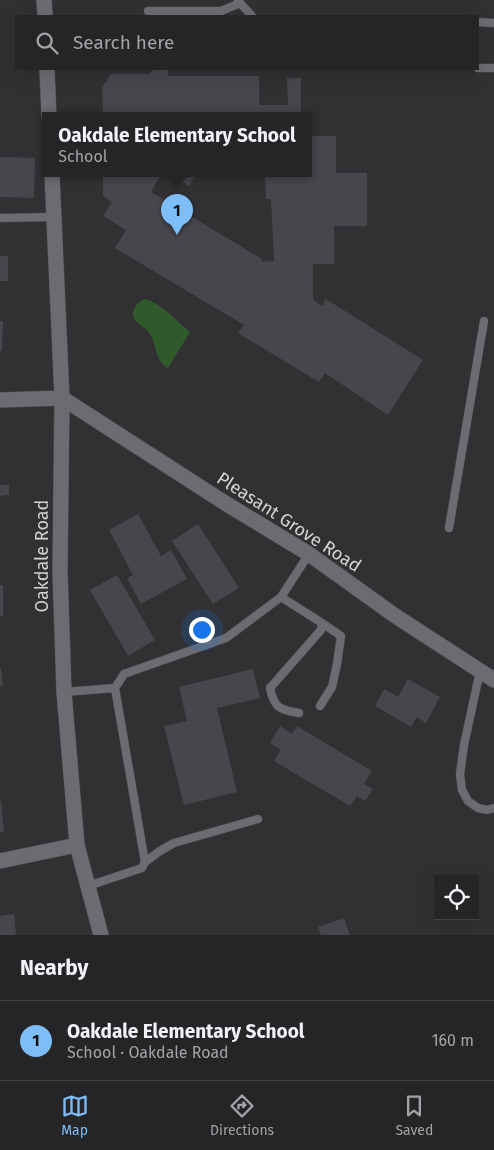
<!DOCTYPE html>
<meta charset="utf-8">
<style>
:root{--surface:#252426;--page:#313032;--text:#f1f3f6;--muted:#a3a4a7;--line:#424143;--accent:#7dbef9}
body{margin:0;font-family:"Fira Sans",sans-serif;background:var(--page);color:var(--text)}
.controls{position:absolute;right:15px;bottom:15px;display:grid;overflow:hidden;border-radius:0px;box-shadow:0 5px 20px #0002}
.controls button{width:45px;height:45px;display:grid;place-items:center;padding:0;border:0;border-bottom:1px solid var(--line);background:var(--surface);color:var(--text);font:25px sans-serif}
.you{position:absolute;left:201px;top:629px;width:18px;height:18px;margin:-12px;border:4px solid #fff;border-radius:50%;background:#1a73e8;box-shadow:0 0 0 8px #1a73e833}
.badge{display:grid;place-items:center;width:32px;height:32px;border-radius:50%;background:var(--accent);color:#111;font-size:16px;font-weight:700}
.pin{position:absolute;translate:-50% -41px;filter:drop-shadow(0 1px 2px #0008)}
.pin::after{content:'';position:absolute;top:26px;width:18px;height:15px;background:inherit;clip-path:polygon(0 0,100% 0,50% 100%)}
.popup{position:absolute;left:42px;top:112px;width:270px;height:65px;box-sizing:border-box;display:grid;place-content:center;border-radius:0px;background:var(--surface);filter:drop-shadow(0 1px 4px #0005);font-size:16px;white-space:nowrap;color:var(--muted)}
.popup b{font-size:19px;color:var(--text)}
.popup::after{content:'';position:absolute;left:50%;top:100%;margin-left:-10px;border:10px solid transparent;border-top-color:var(--surface)}
.list{margin:0;padding:0;list-style:none}
h2{display:flex;justify-content:space-between;align-items:center;height:65px;margin:0;padding:0 20px;font-size:21px}
h2 small{font-size:16px;font-weight:400;color:var(--muted)}
.list li{display:grid;grid-template-columns:32px 1fr auto;gap:15px;align-items:center;box-sizing:border-box;height:80px;padding:0 20px;border-top:1px solid var(--line)}
.list b{display:block;font-size:19px;white-space:nowrap}
.list p{margin:0;font-size:16px;white-space:nowrap;color:var(--muted)}
.list em{font-size:16px;font-style:normal;color:var(--muted)}
.icon{flex:none;width:28px;height:28px;fill:none;stroke:currentColor;stroke-width:2;stroke-linecap:round;stroke-linejoin:round}
.map{position:relative;flex:none;width:494px;height:935px;overflow:hidden}
.search{position:absolute;background:var(--surface);box-shadow:0 5px 20px #0002;left:15px;right:15px;top:15px;height:55px;display:flex;align-items:center;gap:12px;box-sizing:border-box;padding:0 18px;border-radius:0px;color:var(--muted);font-size:19px}
.sheet{height:145px;background:var(--surface)}
nav{display:flex;justify-content:space-around;align-items:center;box-sizing:border-box;height:70px;border-top:1px solid var(--line);background:var(--surface);font-size:14px;color:var(--muted)}
nav a{display:grid;justify-items:center;gap:2px}
nav .on{color:var(--accent)}
.map>svg:first-child{display:block}
.green{fill:#30592c}
.building{fill:#47464a}
.lines{fill:none;stroke-linecap:round;stroke-linejoin:round}
.lane-casing{stroke:#4d4c4f;stroke-width:9}
.street-casing{stroke:#4d4c4f;stroke-width:16}
.secondary-casing{stroke:#4d4c4f;stroke-width:16}
.lane{stroke:#6c6b6f;stroke-width:8}
.street{stroke:#6c6b6f;stroke-width:15}
.secondary{stroke:#6c6b6f;stroke-width:15}
.labels{text-anchor:middle;stroke-width:4;stroke-linejoin:round;paint-order:stroke}
.street-label{font-size:18px;fill:#d3d2d5;stroke:#313033}
</style>
<div class="map">
<svg width="494" height="935" viewBox="0 0 494 935">
<rect width="100%" height="100%" fill="#313033"/>
<path class="green" d="M145,299C163,304 176,321 190,332L168,368C155,361 157,346 150,334C146,327 133,323 133,314C133,307 138,302 145,299Z"/>
<path class="building" d="M153,69H168V76H259V105H288L287,78H301V116H103L102,87L111,74H150Z
M308,136H336V173H367V226H334V264H313V300L322,306L326,299L423,360L388,415L325,373L319,382L238,333L244,325L115,248L126,230L103,216L112,202L103,196V174H161L151,192L262,259V262L274,261L271,199H266L265,174H308Z
M0,157L35,158L34,198L0,197Z
M170,174H196L189,186Z
M0,256H8V281H0Z
M0,321H3L2,351H0Z
M0,485H9V495L0,496Z
M138,514L161,556L171,550L187,579L141,604L127,578L133,575L109,530Z
M198,524L239,588L213,604L172,541Z
M117,575L155,640L128,656L90,590Z
M0,585H3V616H0Z
M0,668H1L3,686H0Z
M253,669L260,698L217,708L237,792L184,805L164,726L187,721L179,687Z
M408,679L440,697L426,723L417,717L411,727L375,706L384,689L398,697Z
M280,726L292,734L297,726L372,771L364,784L373,789L365,801L357,796L350,806L274,761L281,750L270,743Z
M0,801H1L4,831L0,832Z
M14,914L16,935H0V916Z
M344,918L350,935H321L318,927Z"/>
<g class="lines">
<g class="lane-casing">
<path id="lane" d="M238,0L240,3L252,16
M148,11H221L240,3
M478,22L494,23
M478,68H494
M0,218L54,217
M449,528L484,321
M281,597L322,623L321,630L270,688C274,708 280,710 299,713
M480,671L464,745L460,774L462,790L468,801L478,808L487,810L494,808
M64,692L115,688L124,674L226,638L281,597L309,554
M320,706L332,687L337,664L341,636L322,623
M145,862L160,851L174,843L258,819
M88,886L142,868L145,862L115,688"/>
</g>
<g class="street-casing">
<path id="street" d="M0,861L77,845"/>
</g>
<g class="secondary-casing">
<path id="secondary" d="M44,0L45,16
M47,69L49,116
M52,174L62,398L60,571L64,692L77,845L101,935
M0,400L62,398L225,503L309,554L394,615L494,680"/>
</g>
<use href="#lane" class="lane"/>
<use href="#street" class="street"/>
<use href="#secondary" class="secondary"/>
</g>
<g class="labels">
<g class="street-label">
<text transform="translate(289 522) rotate(33)" y="6">Pleasant Grove Road</text>
<text transform="translate(42 556) rotate(-90)" y="6">Oakdale Road</text>
</g>
</g>
</svg>
<div class="controls">
<button><svg class="icon" aria-label="locate" viewBox="0 0 24 24"><circle cx="12" cy="12" r="6"/><path d="M12 2v4M12 18v4M2 12h4M18 12h4"/></svg></button>
</div>
<div class="you"></div>
<div class="pin badge" style="left:177px;top:235px">1</div>
<div class="popup"><b>Oakdale Elementary School</b>School</div>
<div class="search"><svg class="icon" aria-label="search" viewBox="0 0 24 24"><circle cx="10" cy="10" r="6"/><path d="M15 15l6 6"/></svg>Search here</div>
</div>
<section class="sheet">
<h2>Nearby<small></small></h2>
<ul class="list">
<li><span class="badge">1</span><div><b>Oakdale Elementary School</b><p>School · Oakdale Road</p></div><em>160 m</em></li>
</ul>
</section>
<nav>
<a class="on"><svg class="icon" aria-label="map" viewBox="0 0 24 24"><path d="M3 6l6-2 6 2 6-2v14l-6 2-6-2-6 2zM9 4v14M15 6v14"/></svg>Map</a>
<a><svg class="icon" aria-label="directions" viewBox="0 0 24 24"><path d="M12 3l9 9-9 9-9-9zM9 14v-3h6M13 9l2 2-2 2"/></svg>Directions</a>
<a><svg class="icon" aria-label="saved" viewBox="0 0 24 24"><path d="M7 4h10v16l-5-4-5 4z"/></svg>Saved</a>
</nav>
